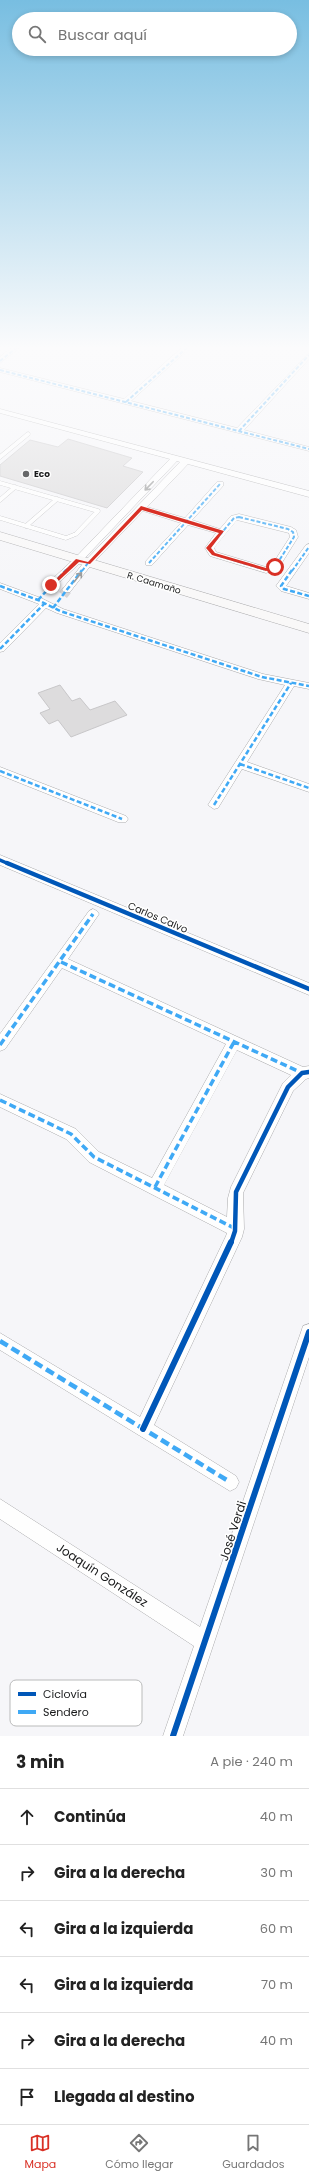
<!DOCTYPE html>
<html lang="es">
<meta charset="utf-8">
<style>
:root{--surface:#fff;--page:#f2f2f2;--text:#222;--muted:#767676;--line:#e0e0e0;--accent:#d93025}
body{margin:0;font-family:Poppins,sans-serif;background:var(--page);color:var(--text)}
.stop{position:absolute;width:12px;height:12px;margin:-9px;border:3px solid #d93025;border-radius:50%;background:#fff}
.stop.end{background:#d93025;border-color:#fff;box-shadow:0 1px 4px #0008}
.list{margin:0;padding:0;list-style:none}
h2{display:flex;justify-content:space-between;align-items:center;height:52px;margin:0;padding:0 16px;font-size:17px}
h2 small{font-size:13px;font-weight:400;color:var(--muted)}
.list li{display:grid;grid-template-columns:26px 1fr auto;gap:12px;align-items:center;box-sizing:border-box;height:56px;padding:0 16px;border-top:1px solid var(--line)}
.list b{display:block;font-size:15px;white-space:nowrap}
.list em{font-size:13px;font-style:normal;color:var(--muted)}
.icon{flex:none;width:22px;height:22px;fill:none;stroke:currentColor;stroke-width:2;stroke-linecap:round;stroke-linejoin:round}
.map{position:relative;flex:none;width:309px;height:1736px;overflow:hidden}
.search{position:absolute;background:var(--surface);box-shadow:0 2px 6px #0003;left:12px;right:12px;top:12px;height:44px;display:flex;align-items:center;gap:10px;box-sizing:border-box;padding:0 14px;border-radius:22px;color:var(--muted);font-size:15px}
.sheet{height:388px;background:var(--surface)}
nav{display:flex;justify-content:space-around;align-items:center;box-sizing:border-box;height:56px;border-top:1px solid var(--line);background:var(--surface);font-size:11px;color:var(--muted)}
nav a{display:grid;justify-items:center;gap:2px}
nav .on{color:var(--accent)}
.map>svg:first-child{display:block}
.building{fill:#dddcdd;stroke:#c8c7c9}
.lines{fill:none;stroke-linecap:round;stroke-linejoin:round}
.street-tunnel{stroke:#d5d5d8;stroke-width:10;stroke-dasharray:10 5;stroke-linecap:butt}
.lane-casing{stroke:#ababad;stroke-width:4.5}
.street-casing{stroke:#ababad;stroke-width:1}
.secondary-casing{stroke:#ababad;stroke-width:1}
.lane{stroke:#fefefe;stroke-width:4}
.street{fill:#fefefe;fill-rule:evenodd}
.secondary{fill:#f9f8f8;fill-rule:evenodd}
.quiet-far3{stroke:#3fa9f5;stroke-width:2;stroke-dasharray:4 2;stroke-linecap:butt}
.quiet-far2{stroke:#3fa9f5;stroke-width:2.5;stroke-dasharray:5 2.5;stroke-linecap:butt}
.quiet-far1{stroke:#3fa9f5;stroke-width:3.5;stroke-dasharray:7 3.5;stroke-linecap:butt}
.quiet{stroke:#3fa9f5;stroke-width:4.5;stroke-dasharray:9 4.5;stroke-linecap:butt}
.cycleway-far2-casing{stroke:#fff;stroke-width:5.5}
.cycleway-far1-casing{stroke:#fff;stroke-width:7}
.cycleway-casing{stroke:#fff;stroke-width:8}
.cycleway-far2{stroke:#0057b8;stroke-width:3.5}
.cycleway-far1{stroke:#0057b8;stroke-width:4.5}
.cycleway{stroke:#0057b8;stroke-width:6}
.oneway{stroke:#979898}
.route{fill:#d93025}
.poi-dot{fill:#676869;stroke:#fff;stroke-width:1.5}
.labels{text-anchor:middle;stroke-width:3;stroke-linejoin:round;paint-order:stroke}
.far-poi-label{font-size:9px;font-weight:bold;fill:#1a1b1c;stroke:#fff;text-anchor:start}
.far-street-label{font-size:9px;fill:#1a1b1c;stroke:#fff}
.street-label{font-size:10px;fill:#1a1b1c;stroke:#fff}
.near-street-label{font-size:12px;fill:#1a1b1c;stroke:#fff}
.key{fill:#fff;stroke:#babbbb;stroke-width:1}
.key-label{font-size:11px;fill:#1a1b1c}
</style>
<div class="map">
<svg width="309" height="1736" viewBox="0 0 309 1736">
<rect width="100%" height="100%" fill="#f6f6f9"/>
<path class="building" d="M68,439L132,458L123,466L143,472L107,508L0,476V465L30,440L58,447Z
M60,685L72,701L80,698L90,710L115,701L127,715L71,737L58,720L49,724L40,713L50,709L38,693Z"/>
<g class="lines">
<path class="street-tunnel" d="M46,590L51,585
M63,595L67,590"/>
<g class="lane-casing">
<path id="lane" d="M0,457L28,434
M0,483L98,511L76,534L66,538L0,518
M0,500L15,487
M26,526L57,499"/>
</g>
<g class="street-casing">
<path id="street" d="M15,345H23L0,363V357Z
M185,345H193L131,401L237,428L309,353V359L244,430L309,447V451L0,372V368L124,399Z
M0,409L309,491V497L188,464L147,507L185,518L217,482H223V486L192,520L220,529L231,516L239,514L291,527L296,530L298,537L278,569L266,573L210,556L205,548L216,533L188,525L152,565H146V561L181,523L143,511L91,565L70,592H64L62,590L85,561L180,462L177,461L81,562L54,587H48V583L75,558L170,459L0,413ZM237,520L289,533L290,537L272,565L266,567L216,552L214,548Z
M309,544V553L286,586L309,593V599L281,591L276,586L306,545Z
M0,583L41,598L63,609L263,674L309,683V689L294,686L247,762L309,784V792L242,769L218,808L214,809L208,805L285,685L258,679L57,613L46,608L4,651L0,652V643L39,604L0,589Z
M0,767L126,816L128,819L126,822H118L0,775Z
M0,855L309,983V995L0,865Z
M93,909L97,911L99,914L68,959L303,1067L309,1066V1078L306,1079L293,1091L243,1193L244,1229L242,1237L154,1425L236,1476L239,1482L236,1488L230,1491L0,1350V1333L140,1417L226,1236L227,1233L89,1162L66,1139L0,1107V1094L76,1129L99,1152L152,1178L226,1044L62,968L5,1049L0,1051V1034L89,911ZM237,1050L291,1075L283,1083L231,1187L228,1198L227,1217L164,1185Z
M309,1324V1357L183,1736H163L194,1646L0,1519V1499L200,1627L301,1332L303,1326Z"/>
</g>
<g class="secondary-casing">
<path id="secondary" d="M0,532L309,624V633L0,540Z"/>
</g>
<use href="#lane" class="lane"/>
<use href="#street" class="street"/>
<use href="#secondary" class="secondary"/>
<path class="quiet-far3" d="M0,361L20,345
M0,370L309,449
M126,402L190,345
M239,431L309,355
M141,508L222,532
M239,517L288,529L293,532L294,537L275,567L266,570L213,554L209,548L234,518Z
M149,563L220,484
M65,571L78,560
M82,571L88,563
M292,571L309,547"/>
<path class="quiet-far2" d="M292,570L281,586L284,589L309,596
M0,586L38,600L60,611L262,677L309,686
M38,600L66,570
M53,608L82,570
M0,649L45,603
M240,764L309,788
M0,771L122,819
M214,805L291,683"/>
<path class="quiet-far1" d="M61,962L302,1073
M0,1045L93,914
M0,1100L71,1134L94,1157L236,1229
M155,1187L234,1042"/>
<path class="quiet" d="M0,1341L230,1482"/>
<g class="cycleway-far2-casing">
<path id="cycleway-far2" d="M0,860L9,864"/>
</g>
<g class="cycleway-far1-casing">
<path id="cycleway-far1" d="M7,863L309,989
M231,1243L235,1231L236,1192L288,1087L302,1073L309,1072"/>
</g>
<g class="cycleway-casing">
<path id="cycleway" d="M143,1429L231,1242
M173,1736L309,1332"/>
</g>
<use href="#cycleway-far2" class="cycleway-far2"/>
<use href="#cycleway-far1" class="cycleway-far1"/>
<use href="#cycleway" class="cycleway"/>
</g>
<defs><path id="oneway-shaft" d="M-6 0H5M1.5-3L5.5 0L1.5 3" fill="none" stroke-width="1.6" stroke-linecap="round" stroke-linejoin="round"/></defs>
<g class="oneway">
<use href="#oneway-shaft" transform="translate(149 486) rotate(134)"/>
<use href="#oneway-shaft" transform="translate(78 577) rotate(-51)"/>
</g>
<linearGradient id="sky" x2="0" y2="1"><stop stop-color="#78bee1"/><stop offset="0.59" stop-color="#fbfbfc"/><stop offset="1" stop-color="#fbfbfc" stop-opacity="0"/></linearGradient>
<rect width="309" height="589" fill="url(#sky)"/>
<path class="route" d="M141,506L224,531L211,548L215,553L266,568L275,565L277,567L266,571L212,555L206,548L219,533L142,510L90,564L79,562L53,586H49L76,559L88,562Z"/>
<circle class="poi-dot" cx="26" cy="474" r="4"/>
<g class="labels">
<g class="far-poi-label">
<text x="34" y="477">Eco</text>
</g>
<g class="far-street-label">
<text transform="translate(154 583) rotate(17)" y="3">R. Caamaño</text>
</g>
<g class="street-label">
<text transform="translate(158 917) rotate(23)" y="4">Carlos Calvo</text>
</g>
<g class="near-street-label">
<text transform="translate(233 1531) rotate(-72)" y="4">José Verdi</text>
<text transform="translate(102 1575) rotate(33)" y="4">Joaquín González</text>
</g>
</g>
<rect x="10" y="1680" width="132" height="46" rx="6" class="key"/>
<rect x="18" y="1692" width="18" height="4" fill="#0057b8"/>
<rect x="18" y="1710" width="18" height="4" fill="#3fa9f5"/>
<g class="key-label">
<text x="43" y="1698">Ciclovía</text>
<text x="43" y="1716">Sendero</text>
</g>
</svg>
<div class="stop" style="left:275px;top:567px"></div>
<div class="stop end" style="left:51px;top:585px"></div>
<div class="search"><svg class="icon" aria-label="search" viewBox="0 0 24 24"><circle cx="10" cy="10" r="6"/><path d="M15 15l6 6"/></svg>Buscar aquí</div>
</div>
<section class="sheet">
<h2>3 min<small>A pie · 240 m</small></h2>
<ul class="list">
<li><svg class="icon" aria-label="ahead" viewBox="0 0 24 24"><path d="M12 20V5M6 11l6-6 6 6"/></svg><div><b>Continúa</b></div><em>40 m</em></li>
<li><svg class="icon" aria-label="right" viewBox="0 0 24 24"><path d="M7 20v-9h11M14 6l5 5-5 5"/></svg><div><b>Gira a la derecha</b></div><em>30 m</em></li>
<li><svg class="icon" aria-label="left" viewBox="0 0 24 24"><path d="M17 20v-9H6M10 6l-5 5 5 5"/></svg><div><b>Gira a la izquierda</b></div><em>60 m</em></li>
<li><svg class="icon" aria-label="left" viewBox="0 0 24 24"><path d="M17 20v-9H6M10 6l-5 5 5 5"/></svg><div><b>Gira a la izquierda</b></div><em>70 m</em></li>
<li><svg class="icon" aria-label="right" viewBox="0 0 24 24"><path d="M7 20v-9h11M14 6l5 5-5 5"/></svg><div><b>Gira a la derecha</b></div><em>40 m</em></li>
<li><svg class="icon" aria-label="arrive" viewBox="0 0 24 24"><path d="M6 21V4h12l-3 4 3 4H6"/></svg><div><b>Llegada al destino</b></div></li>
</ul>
</section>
<nav>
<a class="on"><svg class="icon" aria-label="map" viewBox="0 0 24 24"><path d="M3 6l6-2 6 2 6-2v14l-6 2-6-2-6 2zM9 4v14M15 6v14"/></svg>Mapa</a>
<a><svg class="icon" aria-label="directions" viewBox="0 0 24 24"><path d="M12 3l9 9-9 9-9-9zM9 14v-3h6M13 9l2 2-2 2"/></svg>Cómo llegar</a>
<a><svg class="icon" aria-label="saved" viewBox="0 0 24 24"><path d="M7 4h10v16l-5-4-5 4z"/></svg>Guardados</a>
</nav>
